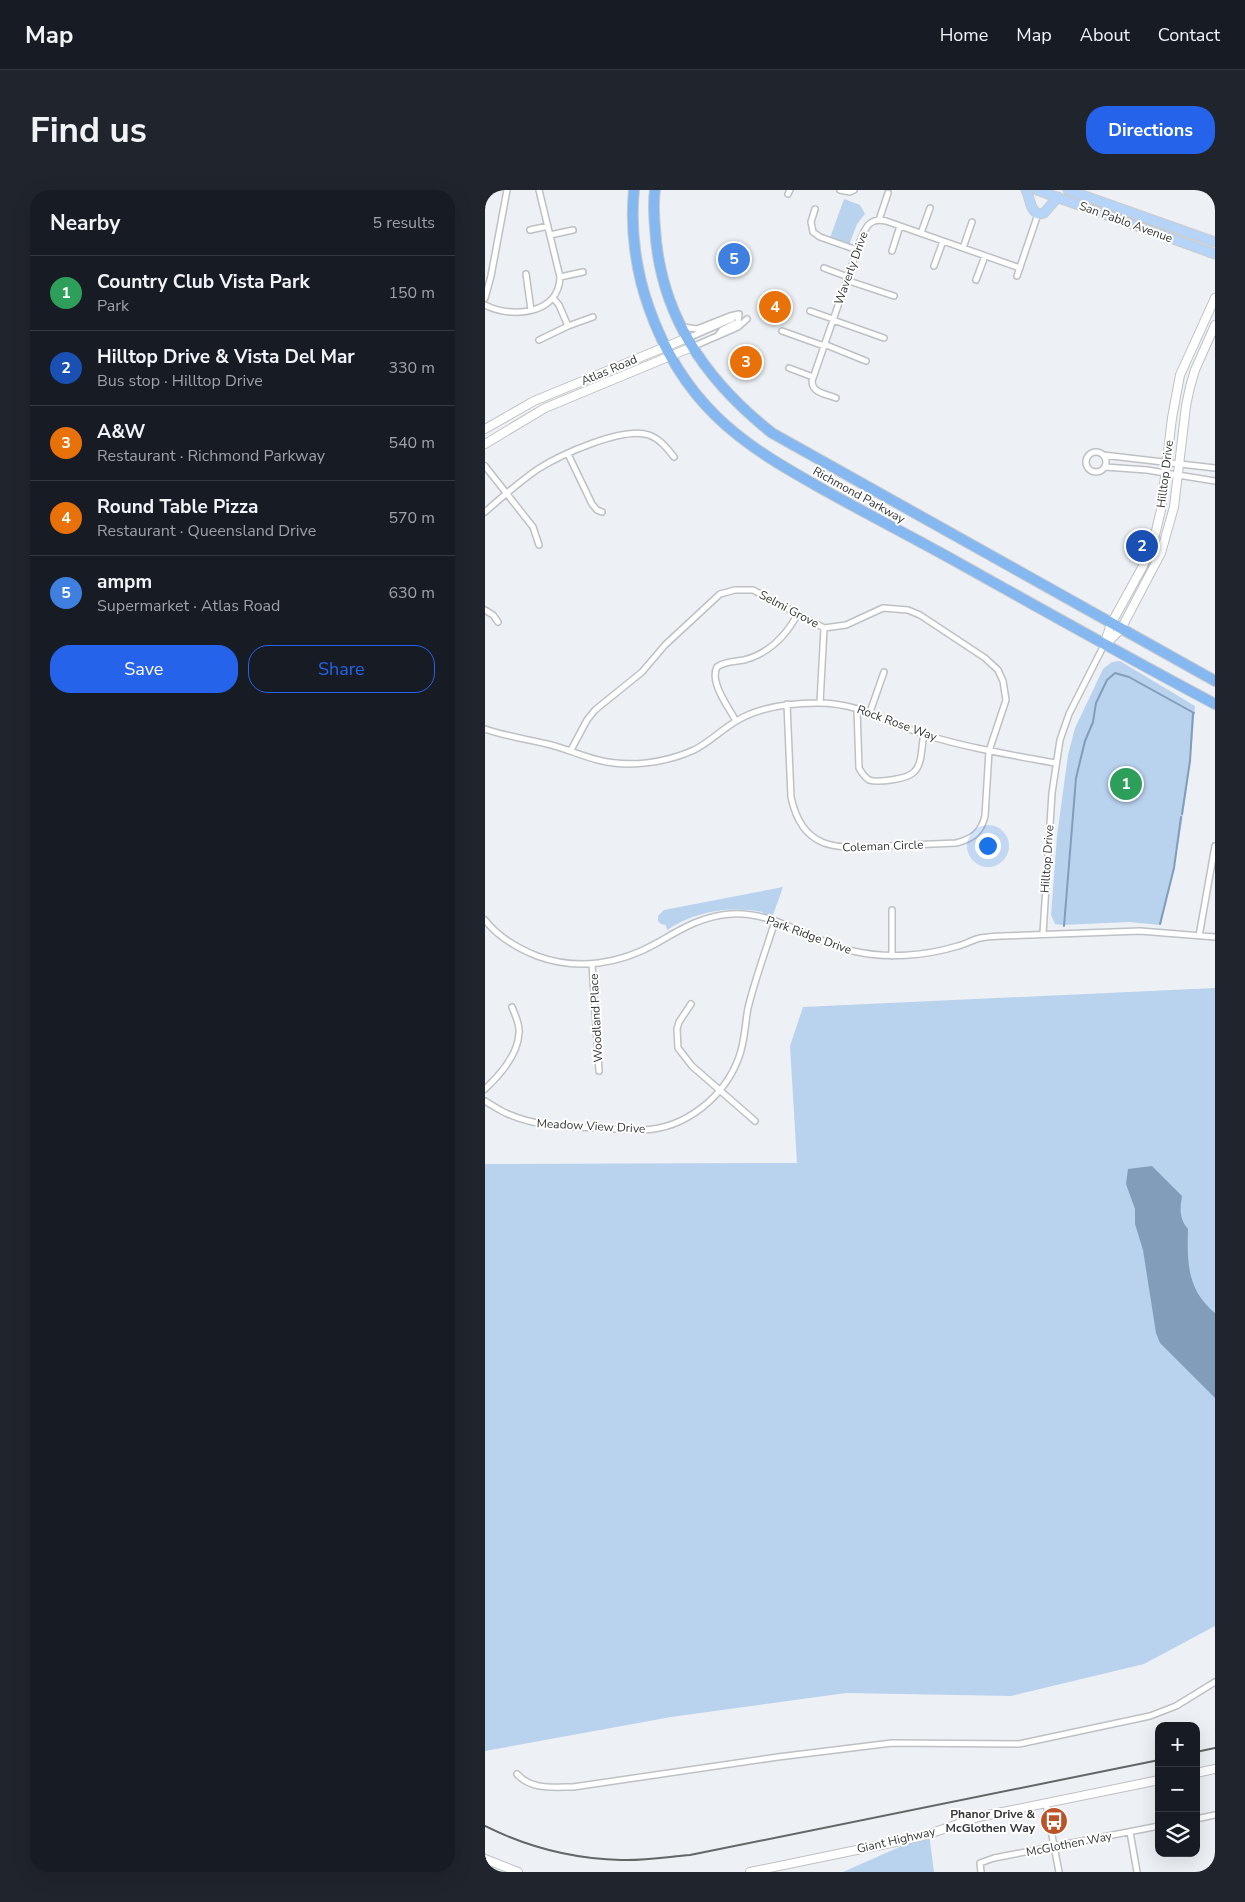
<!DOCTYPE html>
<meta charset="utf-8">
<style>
:root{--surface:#171b24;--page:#20242c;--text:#f1f3f6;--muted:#9ea1a6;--line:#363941;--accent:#2563eb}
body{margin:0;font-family:"Nunito Sans",sans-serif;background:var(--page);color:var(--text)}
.controls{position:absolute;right:15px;bottom:15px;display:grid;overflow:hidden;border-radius:10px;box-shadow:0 5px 20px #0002}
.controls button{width:45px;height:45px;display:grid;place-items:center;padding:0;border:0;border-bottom:1px solid var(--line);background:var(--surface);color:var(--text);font:25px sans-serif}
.you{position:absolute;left:502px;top:655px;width:18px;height:18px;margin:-12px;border:4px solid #fff;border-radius:50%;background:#1a73e8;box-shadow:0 0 0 8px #1a73e833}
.badge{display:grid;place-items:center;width:32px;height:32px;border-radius:50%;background:var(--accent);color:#fff;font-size:16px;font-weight:700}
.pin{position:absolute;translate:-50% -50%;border:2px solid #fff;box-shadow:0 1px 5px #0006}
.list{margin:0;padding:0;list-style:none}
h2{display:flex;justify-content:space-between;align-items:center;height:65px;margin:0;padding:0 20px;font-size:21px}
h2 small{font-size:16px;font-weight:400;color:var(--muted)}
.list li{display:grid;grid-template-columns:32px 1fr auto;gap:15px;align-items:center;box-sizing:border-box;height:75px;padding:0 20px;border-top:1px solid var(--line)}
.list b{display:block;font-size:19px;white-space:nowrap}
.list p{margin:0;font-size:16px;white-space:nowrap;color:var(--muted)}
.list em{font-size:16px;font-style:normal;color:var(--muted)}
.actions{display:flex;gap:10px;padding:15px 20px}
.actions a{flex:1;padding:11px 0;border:1px solid var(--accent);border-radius:20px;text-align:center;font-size:18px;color:var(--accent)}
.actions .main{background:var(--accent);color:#fff}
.icon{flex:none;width:28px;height:28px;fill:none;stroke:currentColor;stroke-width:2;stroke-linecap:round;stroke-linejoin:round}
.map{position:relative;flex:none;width:730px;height:1682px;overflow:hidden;border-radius:20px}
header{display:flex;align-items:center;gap:30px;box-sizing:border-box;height:70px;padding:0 25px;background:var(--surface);border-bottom:1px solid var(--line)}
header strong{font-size:24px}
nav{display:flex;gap:28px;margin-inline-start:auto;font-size:18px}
.intro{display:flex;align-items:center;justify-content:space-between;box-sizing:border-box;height:120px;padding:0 30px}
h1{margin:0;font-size:35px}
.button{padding:12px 22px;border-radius:20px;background:var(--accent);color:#fff;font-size:18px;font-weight:700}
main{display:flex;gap:30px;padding:0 30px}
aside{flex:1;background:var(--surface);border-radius:20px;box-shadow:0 5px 20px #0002}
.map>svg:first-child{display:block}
.green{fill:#b9d2ee}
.water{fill:#829dba}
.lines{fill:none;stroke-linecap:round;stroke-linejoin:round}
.stream{stroke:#829dba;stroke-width:2}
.street-casing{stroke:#bec1c4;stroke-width:8}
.secondary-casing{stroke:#bec1c4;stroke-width:10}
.primary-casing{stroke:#cbcbcc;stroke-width:11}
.highway-casing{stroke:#cbcbcc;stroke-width:12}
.street{stroke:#fff;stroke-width:5}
.secondary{stroke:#fff;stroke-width:8}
.primary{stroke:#b6d4f7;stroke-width:9}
.highway{stroke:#85b8f1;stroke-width:10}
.rail{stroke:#636566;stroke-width:2}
.labels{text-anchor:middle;stroke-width:4;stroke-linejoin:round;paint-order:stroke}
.street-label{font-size:12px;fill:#373839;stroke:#fff}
.poi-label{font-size:12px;font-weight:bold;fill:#373839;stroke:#fff;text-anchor:end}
</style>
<header>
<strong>Map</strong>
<nav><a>Home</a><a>Map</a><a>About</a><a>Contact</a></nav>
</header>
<div class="intro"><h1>Find us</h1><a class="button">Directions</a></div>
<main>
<aside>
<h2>Nearby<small>5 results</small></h2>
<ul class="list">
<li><span class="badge" style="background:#2e9e5b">1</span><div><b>Country Club Vista Park</b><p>Park</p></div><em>150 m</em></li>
<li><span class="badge" style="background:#1a4fb4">2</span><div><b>Hilltop Drive &amp; Vista Del Mar</b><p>Bus stop · Hilltop Drive</p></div><em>330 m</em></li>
<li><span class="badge" style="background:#e8710a">3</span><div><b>A&amp;W</b><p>Restaurant · Richmond Parkway</p></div><em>540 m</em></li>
<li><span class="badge" style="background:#e8710a">4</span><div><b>Round Table Pizza</b><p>Restaurant · Queensland Drive</p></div><em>570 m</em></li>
<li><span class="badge" style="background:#3f7fe0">5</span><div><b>ampm</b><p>Supermarket · Atlas Road</p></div><em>630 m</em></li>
</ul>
<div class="actions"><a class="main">Save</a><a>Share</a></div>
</aside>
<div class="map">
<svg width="730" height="1682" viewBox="0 0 730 1682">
<rect width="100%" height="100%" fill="#edf0f4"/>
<path class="green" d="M359,9L375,15L380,24L372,34L364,55L345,48Z
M635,471L710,516C705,590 694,663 676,735L644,732L577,735L570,734L566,725L572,646L583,565L590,538L618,479L627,472Z
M298,697L288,725L283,729L277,722C244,716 211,721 182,740L181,735L176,734L173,731V726L179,720Z
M730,798V1436L659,1474L526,1506L361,1503L186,1527L0,1561V974L312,973L305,856L318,817Z
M444,1644L449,1682H358Z"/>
<path class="water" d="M667,976L697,1006C695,1018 694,1029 703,1039C702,1072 702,1100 730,1123V1208L675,1153L671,1143L658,1060L650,1034V1019L641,994L643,979Z"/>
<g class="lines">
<path class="stream" d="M697,624L705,571L708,523
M675,734L689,678L696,627
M579,736L591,588L600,551L608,532L611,513L622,490L630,483L644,487L709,523"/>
<g class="street-casing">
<path id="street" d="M355,0L365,2L369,0
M303,4L305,0
M330,19L326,32L328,42L335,47L372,60
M394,30L403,3
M45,40L63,36
M436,43L445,18
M65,45L88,40
M478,58L487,32
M407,61L415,36
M449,76L458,51
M339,78L363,87
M41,84L46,120
M532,86L553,24
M75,87L98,82
M361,90L409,106
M491,90L500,66
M0,108L6,86L22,0
M69,109L74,115L83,136
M0,115C27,129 74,124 75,87L54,0
M325,121L348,129
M348,130L399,148
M198,137L212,139L245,126L254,124
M297,141L339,156
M234,144L237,140L253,132L254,124
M203,148L247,129L250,126
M54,150L83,136L108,127
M339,154L381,171
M207,157L253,137L262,129
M304,178L328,187
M351,208C341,204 327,203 327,191L377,46C382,34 387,28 401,31L535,78
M601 272a10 10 0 1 1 20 0a10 10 0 1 1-20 0Z
M83,264L107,314L112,320L117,322
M618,265L730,278
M0,276L48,337L54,355
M620,277L662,280L730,291
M0,322C17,307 34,292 53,279C75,265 138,236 164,245C175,249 182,258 189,267
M0,420L8,425L13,432
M335,513L339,438
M372,519L374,578C377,583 379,587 384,590C393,593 423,589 429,582C438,574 436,555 439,545
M385,522L399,482
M251,531C244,518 224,492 232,477C240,471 249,472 259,470C283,464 301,446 312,425
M0,539C20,546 41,549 62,554C80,558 96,566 113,570C144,578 180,573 209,560C225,552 237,539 253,530C277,516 305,513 333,513C376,513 402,533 441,545C483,558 527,565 570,573
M86,560L102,530L110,520L157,482L180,455L235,404L250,400H268L339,438L361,435L398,418L423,420L435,425L500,468L513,480L518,491L521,510L504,561L500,626C496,643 487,649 471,653C448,654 425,655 402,656C356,658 318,664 306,607L302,514
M407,720V766
M0,730C13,747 32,758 52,766C93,781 135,774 172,753C196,739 217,726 246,724C290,721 327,752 368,761C402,769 440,766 473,756C481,754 487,750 495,748C502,747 510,746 517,746L655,741L730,747
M558,743L567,603L575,550L584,524L619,455
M714,746L730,656
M107,774L114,881
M206,814L194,832L192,839L193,858L207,876L270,931
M0,899C15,885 33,865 34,843C35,834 30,825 27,817
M0,911C7,915 15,921 23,924C52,937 84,937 116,938C130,939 144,940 157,940C201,939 240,906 254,867C260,851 260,834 263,818C270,789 281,760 290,731
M32,1584C46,1600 67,1597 88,1597L293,1567L407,1553L534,1554L665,1526L691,1516L730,1492
M561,1614L574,1682
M711,1629L730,1625
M645,1642L652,1682
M496,1682L495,1673L509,1668L674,1636"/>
</g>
<g class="secondary-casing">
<path id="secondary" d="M0,239L49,211L202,148
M0,254L60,218L207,157
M621,454L636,439L676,363L689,317L701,216L705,197L710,180L730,135
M619,455L626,434L658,376L669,349L676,320L687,228L695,185L730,108
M711,1583L730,1579
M0,1669L33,1682
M265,1682L420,1650L444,1644L493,1627L674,1590"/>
</g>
<g class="primary-casing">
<path id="primary" d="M541,0C546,9 544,19 553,24L559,23L573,7
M552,0L730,64
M583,0L730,52"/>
</g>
<g class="highway-casing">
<path id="highway" d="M149,0C145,39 151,82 164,118C178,158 201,197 232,227C264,258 302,279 341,301C384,325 429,348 472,372C558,420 643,468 730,514
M170,0C168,12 169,26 170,38C175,125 220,190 287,243L730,491"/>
</g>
<use href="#street" class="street"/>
<use href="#secondary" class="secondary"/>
<use href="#primary" class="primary"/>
<use href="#highway" class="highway"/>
<path class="rail" d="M711,1562L730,1558
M0,1636C42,1657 89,1669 136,1670C159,1671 182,1667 205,1665L674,1570"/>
</g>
<defs>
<g id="bus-disc" transform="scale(1.4375)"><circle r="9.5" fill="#ba5428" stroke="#fff"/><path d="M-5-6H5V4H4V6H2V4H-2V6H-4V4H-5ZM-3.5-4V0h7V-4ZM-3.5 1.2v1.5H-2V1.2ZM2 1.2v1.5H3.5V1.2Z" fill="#fff"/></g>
</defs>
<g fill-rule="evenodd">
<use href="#bus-disc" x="569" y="1631"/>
</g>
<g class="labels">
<g class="street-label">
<text transform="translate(641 32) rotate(20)" y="4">San Pablo Avenue</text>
<text transform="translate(366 78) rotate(-70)" y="4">Waverly Drive</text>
<text transform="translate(124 180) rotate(-23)" y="4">Atlas Road</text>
<text transform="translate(680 284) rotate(-83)" y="4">Hilltop Drive</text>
<text transform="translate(374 305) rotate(29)" y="4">Richmond Parkway</text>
<text transform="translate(304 419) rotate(28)" y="4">Selmi Grove</text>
<text transform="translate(412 533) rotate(20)" y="4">Rock Rose Way</text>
<text transform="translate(398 656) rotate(-2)" y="4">Coleman Circle</text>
<text transform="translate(562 669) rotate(-86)" y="4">Hilltop Drive</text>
<text transform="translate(324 745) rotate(20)" y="4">Park Ridge Drive</text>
<text transform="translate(111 828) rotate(-93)" y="4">Woodland Place</text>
<text transform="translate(106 936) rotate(3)" y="4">Meadow View Drive</text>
<text transform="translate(411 1650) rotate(-13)" y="4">Giant Highway</text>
<text transform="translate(584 1654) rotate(-11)" y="4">McGlothen Way</text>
</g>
<g class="poi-label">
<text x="550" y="1628">Phanor Drive &amp;<tspan x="550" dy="14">McGlothen Way</tspan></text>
</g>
</g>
</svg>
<div class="controls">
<button>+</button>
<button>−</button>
<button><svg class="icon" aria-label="layers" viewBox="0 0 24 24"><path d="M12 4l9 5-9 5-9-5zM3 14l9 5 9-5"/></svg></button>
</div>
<div class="you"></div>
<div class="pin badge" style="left:641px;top:594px;background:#2e9e5b">1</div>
<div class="pin badge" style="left:657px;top:356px;background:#1a4fb4">2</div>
<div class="pin badge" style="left:261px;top:172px;background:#e8710a">3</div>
<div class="pin badge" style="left:290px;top:117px;background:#e8710a">4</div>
<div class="pin badge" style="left:249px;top:69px;background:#3f7fe0">5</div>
</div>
</main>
